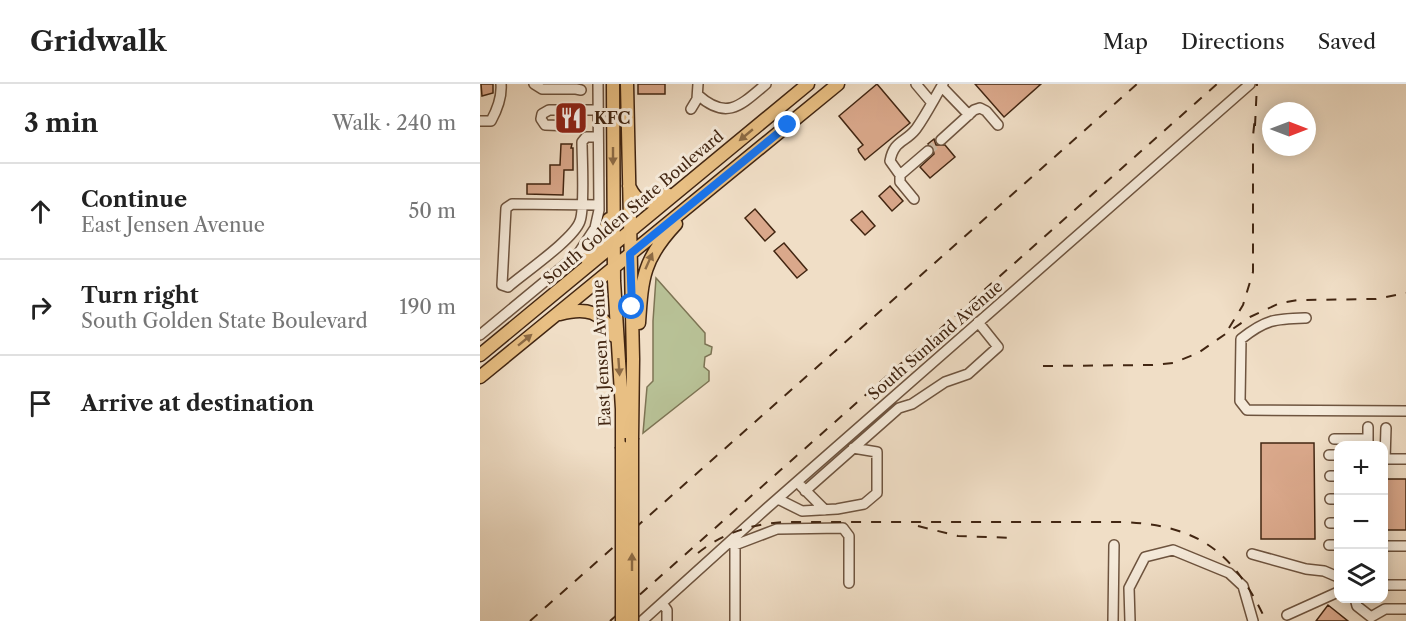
<!DOCTYPE html>
<meta charset="utf-8">
<style>
:root{--surface:#fff;--page:#f2f2f2;--text:#222;--muted:#767676;--line:#e0e0e0}
body{margin:0;font-family:"Libre Caslon Text",serif;background:var(--page);color:var(--text)}
.controls{position:absolute;right:18px;bottom:18px;display:grid;overflow:hidden;border-radius:12px;box-shadow:0 3px 15px #0003}
.controls button{width:54px;height:54px;display:grid;place-items:center;padding:0;border:0;border-bottom:2px solid var(--line);background:var(--surface);color:var(--text);font:30px sans-serif}
.compass{position:absolute;left:782px;top:18px;width:54px;height:54px;border-radius:50%;background:var(--surface);box-shadow:0 3px 15px #0003;rotate:90deg}
.stop{position:absolute;width:18px;height:18px;margin:-14px;border:4px solid #1a73e8;border-radius:50%;background:#fff}
.stop.end{background:#1a73e8;border-color:#fff;box-shadow:0 2px 6px #0008}
.list{margin:0;padding:0;list-style:none}
h2{display:flex;justify-content:space-between;align-items:center;height:78px;margin:0;padding:0 24px;font-size:26px}
h2 small{font-size:20px;font-weight:400;color:var(--muted)}
.list li{display:grid;grid-template-columns:39px 1fr auto;gap:18px;align-items:center;box-sizing:border-box;height:96px;padding:0 24px;border-top:2px solid var(--line)}
.list b{display:block;font-size:22px;white-space:nowrap}
.list p{margin:0;font-size:20px;white-space:nowrap;color:var(--muted)}
.list em{font-size:20px;font-style:normal;color:var(--muted)}
.icon{flex:none;width:33px;height:33px;fill:none;stroke:currentColor;stroke-width:2;stroke-linecap:round;stroke-linejoin:round}
.map{position:relative;flex:none;width:926px;height:537px;overflow:hidden}
header{display:flex;align-items:center;gap:36px;box-sizing:border-box;height:84px;padding:0 30px;background:var(--surface);border-bottom:2px solid var(--line)}
header strong{font-size:28px}
nav{display:flex;gap:33px;margin-inline-start:auto;font-size:21px}
main{display:flex}
aside{flex:1;background:var(--surface)}
.map>svg:first-child{display:block}
.green{fill:#b8c196;stroke:#7d7454;stroke-width:1.5}
.building{fill:#daa88b;stroke:#422612;stroke-width:1.5}
.lines{fill:none;stroke-linecap:round;stroke-linejoin:round}
.minor-tunnel{stroke:#cdb9a2;stroke-width:9;stroke-dasharray:9 4.5;stroke-linecap:butt}
.minor-casing{stroke:#6e543f;stroke-width:12}
.major-casing{stroke:#422612;stroke-width:15}
.path{stroke:#422612;stroke-width:1.5;stroke-dasharray:1.5 3;stroke-linecap:butt}
.minor{stroke:#f5eada;stroke-width:9}
.major{stroke:#e8bf83;stroke-width:12}
.rail{stroke:#422612;stroke-width:2;stroke-dasharray:10 10;stroke-linecap:butt}
.major-bridge-casing{stroke:#422612;stroke-width:15;stroke-linecap:butt}
.major-bridge{stroke:#e8bf83;stroke-width:12}
.oneway{fill:#8d6b45}
.route{stroke:#1a73e8;stroke-width:8}
.labels{text-anchor:middle;stroke-width:6;stroke-linejoin:round;paint-order:stroke}
.poi-label{font-size:16px;font-weight:bold;fill:#422612;stroke:#f5eada;text-anchor:start}
.street-label{font-size:16px;fill:#422612;stroke:#f5eada}
</style>
<header>
<strong>Gridwalk</strong>
<nav><a>Map</a><a>Directions</a><a>Saved</a></nav>
</header>
<main>
<aside>
<h2>3 min<small>Walk · 240 m</small></h2>
<ul class="list">
<li><svg class="icon" aria-label="ahead" viewBox="0 0 24 24"><path d="M12 20V5M6 11l6-6 6 6"/></svg><div><b>Continue</b><p>East Jensen Avenue</p></div><em>50 m</em></li>
<li><svg class="icon" aria-label="right" viewBox="0 0 24 24"><path d="M7 20v-9h11M14 6l5 5-5 5"/></svg><div><b>Turn right</b><p>South Golden State Boulevard</p></div><em>190 m</em></li>
<li><svg class="icon" aria-label="arrive" viewBox="0 0 24 24"><path d="M6 21V4h12l-3 4 3 4H6"/></svg><div><b>Arrive at destination</b></div></li>
</ul>
</aside>
<div class="map">
<svg width="926" height="537" viewBox="0 0 926 537">
<rect width="100%" height="100%" fill="#f0dec6"/>
<filter id="stains"><feTurbulence type="fractalNoise" baseFrequency=".00333" numOctaves="4"/><feColorMatrix values="0 0 0 0 .2 0 0 0 0 .09 0 0 0 0 .02 0 0 0 .5 -.17"/></filter>
<radialGradient id="worn" r=".72"><stop offset=".6" stop-color="#630" stop-opacity="0"/><stop offset="1" stop-color="#630" stop-opacity=".3"/></radialGradient>
<path class="green" d="M176,194L225,249V260L232,263L231,270L225,273L224,283L229,287V297L163,349L167,303L173,297V237Z"/>
<path class="building" d="M1,0H13V9L2,12Z
M158,0H185V10H158Z
M397,0L430,39L385,76L379,68L378,65L383,61L359,32Z
M495,0H561L524,33Z
M454,55L456,61H465L475,73L450,94L440,83L454,70L453,63L448,60Z
M81,60H92L91,64H93V86H84L83,111L47,110V100H70V81H80Z
M410,102L423,117L412,127L399,112Z
M275,125L295,148L285,157L265,134Z
M382,127L395,142L385,151L371,136Z
M304,159L327,186L317,194L294,167Z
M781,359H834L835,455H781Z
M903,395H926V446H903Z
M848,521L868,537H836Z"/>
<g class="lines">
<path class="minor-tunnel" d="M448,67L461,56"/>
<g class="minor-casing">
<path id="minor" d="M54,0L62,5H96L101,6
M436,0L452,19
M462,3L489,31
M218,11C247,37 261,21 286,0
M211,25L217,15L218,0
M0,37H11C17,26 22,12 21,0
M93,42L65,41L61,35L62,30L69,26H118
M118,53H106L102,58C102,75 105,124 100,137C94,155 44,189 28,203L22,201L26,124L32,120L119,121
M461,56L494,26L500,24L506,27L518,41
M420,91L410,77C414,56 425,59 436,45C446,31 454,15 463,0
M434,115L420,98V91L448,67
M826,234C795,235 786,235 761,255L760,317L767,326L926,327
M0,251L98,170L115,144L119,126L118,0
M854,355H888
M888,362V343
M849,371H858
M904,375H926
M905,375L906,344
M850,392H858
M321,402L345,426
M325,407L419,324L432,320L465,298L488,290L518,263L498,238
M298,415L322,427L357,425L384,420L397,409V368L373,364
M850,415H858
M850,439H858
M255,456V537
M255,461L297,445L363,444L369,452V499
M849,461H858
M904,462H926
M772,470L826,485L844,487L858,493
M904,501H926
M875,514L877,522L891,533L905,525H926
M182,519L187,526V537
M807,531L858,508
M162,537L287,424L770,0
M633,537L634,461
M650,537L649,504L665,473L693,466L749,489L763,502L773,537"/>
</g>
<g class="major-casing">
<path id="major" d="M133,0L134,197L142,325V363
M147,0L153,275L152,354
M149,102C159,123 169,120 187,110
M107,175L122,156L129,135
M80,230C106,223 122,227 134,252
M159,239C162,194 163,175 196,140
M0,271L328,0
M0,293L358,0"/>
</g>
<path class="path" d="M118,221L125,207"/>
<use href="#minor" class="minor"/>
<use href="#major" class="major"/>
<path class="rail" d="M775,42L777,0
M749,244L763,221L773,188V52L775,33
M563,282L672,281L693,279L718,269L770,233L800,219L818,216L896,215L926,209
M438,442L478,452L535,454
M218,469C243,449 272,440 303,438H642C719,441 754,468 786,537
M50,537L657,0
M130,537L737,0"/>
<g class="major-bridge-casing">
<path id="major-bridge" d="M152,354V537
M142,537V363"/>
</g>
<use href="#major-bridge" class="major-bridge"/>
</g>
<defs><path id="oneway-solid" d="M-6-.8H1V-3.2L6.5 0L1 3.2V.8H-6Z" transform="scale(1.5)"/></defs>
<g class="oneway">
<use href="#oneway-solid" transform="translate(266 51) rotate(140)"/>
<use href="#oneway-solid" transform="translate(133 72) rotate(90)"/>
<use href="#oneway-solid" transform="translate(169 177) rotate(-66)"/>
<use href="#oneway-solid" transform="translate(45 256) rotate(-39)"/>
<use href="#oneway-solid" transform="translate(139 283) rotate(86)"/>
<use href="#oneway-solid" transform="translate(152 478) rotate(-90)"/>
</g>
<g class="lines">
<path class="route" d="M152,223L150,170L308,41"/>
</g>
<defs>
<g id="restaurant-square" transform="scale(1.725)"><rect x="-9" y="-9" width="18" height="18" rx="4" fill="#8f2418" stroke="#f5eada"/><path d="M-5-6h1v4h1v-4h1v4h1v-4h1v5L-1.5 .5V6h-2V.5L-5-1ZM5-6V6H3V1.5H1.5Q1.5-4 5-6Z" fill="#fff"/></g>
</defs>
<g fill-rule="evenodd">
<use href="#restaurant-square" x="91" y="34"/>
</g>
<g class="labels">
<g class="poi-label">
<text x="114" y="40">KFC</text>
</g>
<g class="street-label">
<text transform="translate(153 123) rotate(-40)" y="6">South Golden State Boulevard</text>
<text transform="translate(455 256) rotate(-41)" y="6">South Sunland Avenue</text>
<text transform="translate(121 269) rotate(-93)" y="6">East Jensen Avenue</text>
</g>
</g>
<rect width="100%" height="100%" filter="url(#stains)"/>
<rect width="100%" height="100%" fill="url(#worn)"/>
</svg>
<div class="controls">
<button>+</button>
<button>−</button>
<button><svg class="icon" aria-label="layers" viewBox="0 0 24 24"><path d="M12 4l9 5-9 5-9-5zM3 14l9 5 9-5"/></svg></button>
</div>
<svg class="compass" viewBox="-18 -18 36 36"><path d="M0-13l5 13h-10z" fill="#e53935"/><path d="M0 13l5-13h-10z" fill="#767676"/></svg>
<div class="stop" style="left:152px;top:223px"></div>
<div class="stop end" style="left:308px;top:41px"></div>
</div>
</main>
